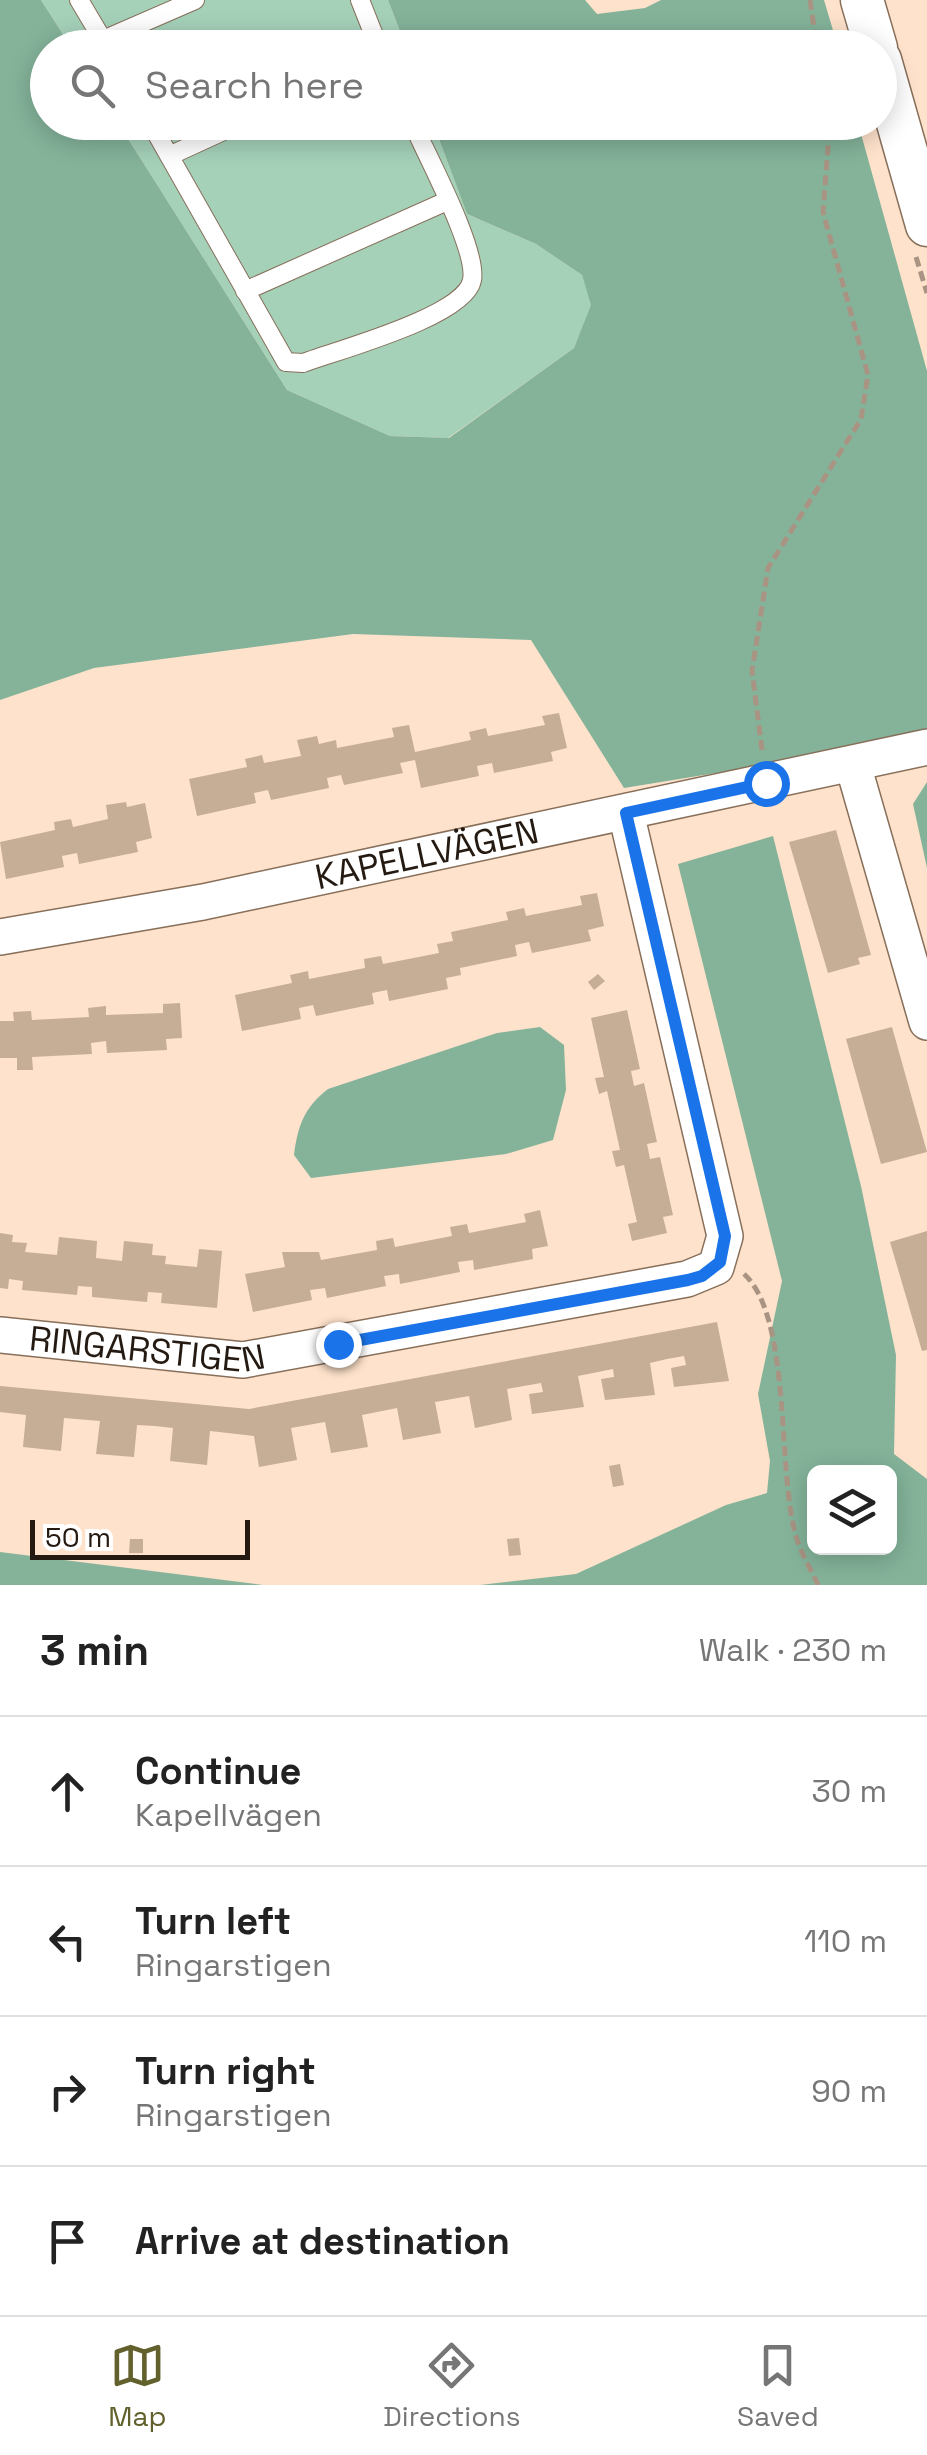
<!DOCTYPE html>
<meta charset="utf-8">
<style>
:root{--surface:#fff;--page:#f6f6f6;--text:#222;--muted:#767676;--line:#e0e0e0;--accent:#62612d}
body{margin:0;font-family:"Space Grotesk",sans-serif;background:var(--page);color:var(--text)}
.controls{position:absolute;right:30px;bottom:30px;display:grid;overflow:hidden;border-radius:15px;box-shadow:0 5px 25px #0003}
.controls button{width:90px;height:90px;display:grid;place-items:center;padding:0;border:0;border-bottom:2px solid var(--line);background:var(--surface);color:var(--text);font:50px sans-serif}
.scale{position:absolute;left:30px;bottom:25px;width:220px;box-sizing:border-box;padding-left:10px;border:5px solid #241a12;border-top:0;font-size:28px;line-height:35px;white-space:nowrap;color:#241a12;-webkit-text-stroke:8px #fff;paint-order:stroke}
.stop{position:absolute;width:30px;height:30px;margin:-22px;border:8px solid #1a73e8;border-radius:50%;background:#fff}
.stop.end{background:#1a73e8;border-color:#fff;box-shadow:0 2px 10px #0008}
.list{margin:0;padding:0;list-style:none}
h2{display:flex;justify-content:space-between;align-items:center;height:130px;margin:0;padding:0 40px;font-size:42px}
h2 small{font-size:32px;font-weight:400;color:var(--muted)}
.list li{display:grid;grid-template-columns:65px 1fr auto;gap:30px;align-items:center;box-sizing:border-box;height:150px;padding:0 40px;border-top:2px solid var(--line)}
.list b{display:block;font-size:38px;white-space:nowrap}
.list p{margin:0;font-size:32px;white-space:nowrap;color:var(--muted)}
.list em{font-size:32px;font-style:normal;color:var(--muted)}
.icon{flex:none;width:55px;height:55px;fill:none;stroke:currentColor;stroke-width:2;stroke-linecap:round;stroke-linejoin:round}
.map{position:relative;flex:none;width:927px;height:1585px;overflow:hidden}
.search{position:absolute;background:var(--surface);box-shadow:0 5px 25px #0003;left:30px;right:30px;top:30px;height:110px;display:flex;align-items:center;gap:25px;box-sizing:border-box;padding:0 35px;border-radius:55px;color:var(--muted);font-size:38px}
.sheet{height:730px;background:var(--surface)}
nav{display:flex;justify-content:space-around;align-items:center;box-sizing:border-box;height:140px;border-top:2px solid var(--line);background:var(--surface);font-size:28px;color:var(--muted)}
nav a{display:grid;justify-items:center;gap:5px}
nav .on{color:var(--accent)}
.map>svg:first-child{display:block}
.green{fill:#a5d1b9}
.forest{fill:#84b39a;fill-rule:evenodd}
.building{fill:#c6ad96}
.lines{fill:none;stroke-linecap:round;stroke-linejoin:round}
.service-casing{stroke:#876f5a;stroke-width:20}
.minor-casing{stroke:#876f5a;stroke-width:38}
.tertiary-casing{stroke:#876f5a;stroke-width:45}
.path{stroke:#a99483;stroke-width:5;stroke-dasharray:10 5;stroke-linecap:butt}
.service{stroke:#fff;stroke-width:18}
.minor{stroke:#fff;stroke-width:35}
.tertiary{stroke:#fff;stroke-width:42}
.route{stroke:#1a73e8;stroke-width:12}
.labels{text-anchor:middle;stroke-width:10;stroke-linejoin:round;paint-order:stroke}
.street-label{font-size:35px;fill:#241a12;stroke:#fff}
</style>
<div class="map">
<svg width="927" height="1585" viewBox="0 0 927 1585">
<rect width="100%" height="100%" fill="#fee2cb"/>
<path class="green" d="M41,0H388L406,47H71Z
M118,123H433L467,214L536,244L582,275L592,305L574,348L448,438L390,436L287,390Z"/>
<path class="forest" d="M0,0H41L71,47L48,48V122L118,123L287,390L390,436L449,438L574,348L591,305L582,275L536,244L467,214L433,123H858L927,371V731L846,752L624,788L531,640L353,634L94,668L0,700Z
M388,0H585L597,14L645,8L661,0H824L838,47H406Z
M927,782V868L913,804Z
M773,836L861,1186L896,1355L894,1454L927,1479V1585H480L576,1574L726,1505L767,1493L770,1461L758,1394L782,1281L678,864ZM814,1472H890V1548H814Z
M540,1027L564,1045L566,1090L553,1140L506,1154L311,1178L294,1155C298,1125 304,1108 328,1089L497,1033Z
M0,1552L263,1585H0Z"/>
<path class="building" d="M559,713L567,748L551,752L553,761L494,773L492,763L477,766L479,776L421,788L415,760L400,763L403,773L344,785L341,775L327,778L329,788L271,800L268,790L254,793L256,803L197,816L189,779L247,767L245,759L262,755L264,763L301,756L297,740L317,736L319,744L336,740L337,748L394,737L392,728L409,725L415,752L471,740L469,732L486,728L488,736L545,725L542,716Z
M126,802L127,807L145,803L152,838L136,842L138,852L79,864L77,853L62,856L64,867L6,879L0,842L55,830L54,822L71,819L73,827L108,819L106,805Z
M836,830L871,955L858,958L860,964L828,973L789,842Z
M597,893L604,926L588,930L591,941L532,953L529,942L515,945L517,956L460,968L461,975L446,978L448,989L389,1001L387,990L372,993L374,1004L316,1016L313,1005L299,1008L301,1019L242,1031L235,995L292,983L290,975L308,971L309,979L365,968L364,959L381,956L383,964L439,953L437,944L453,941L451,932L508,920L506,912L524,908L526,916L582,905L580,896Z
M598,974L605,981L594,990L588,982Z
M180,1003L182,1038L166,1039L167,1050L107,1053L106,1041L91,1043L92,1054L32,1057L33,1070H17V1058H0V1021H14L13,1012L31,1011L32,1020L89,1017L88,1008L106,1006V1015L163,1013V1004Z
M627,1010L640,1069L631,1071L634,1086L644,1083L657,1142L647,1144L650,1159L660,1157L673,1215L663,1217L667,1233L632,1241L628,1224L637,1222L624,1165L616,1167L612,1151L620,1150L607,1091L599,1094L595,1078L604,1077L591,1018Z
M892,1027L927,1152L881,1164L846,1039Z
M540,1210L548,1246L532,1249L533,1259L474,1270L473,1260L458,1262L460,1272L400,1284L399,1274L384,1276L386,1286L327,1298L325,1288L310,1290L312,1300L253,1312L245,1274L285,1267L282,1252H319L321,1260L377,1250L376,1241L393,1238L395,1247L452,1236L450,1227L467,1224L469,1233L526,1222L524,1214Z
M927,1231V1350L922,1351L890,1242Z
M0,1233L13,1235L12,1242L27,1243L25,1252L57,1255L59,1237L97,1241L96,1258L122,1261L124,1241L153,1244L152,1255L166,1256L165,1264L197,1267L199,1249L222,1251L217,1308L161,1303L162,1293L148,1292L147,1302L92,1297V1287L78,1286L77,1295L22,1290L23,1281L9,1279L8,1289L0,1288Z
M717,1322L729,1381L674,1387L671,1368L686,1365L684,1356L667,1359L650,1363L655,1395L605,1400L601,1379L614,1377L613,1369L578,1376L584,1407L532,1414L529,1394L543,1392L541,1383L507,1389L512,1420L475,1428L469,1396L435,1402L441,1433L403,1440L397,1408L362,1415L368,1447L331,1453L325,1422L291,1428L297,1460L259,1467L254,1436L210,1431L207,1465L170,1461L173,1428L155,1426L137,1425L134,1457L96,1454L100,1421L64,1418L61,1451L23,1447L26,1415L0,1412V1386L249,1409Z
M620,1464L624,1485L613,1487L609,1466Z
M519,1538L521,1555L509,1556L507,1539Z
M130,1539H143V1553H129Z"/>
<g class="lines">
<g class="service-casing">
<path id="service" d="M79,0L107,47
M360,0L379,48
M103,40L195,0
M150,122L286,362L303,363C338,350 466,316 472,280C478,250 426,154 412,122
M169,156L243,122
M245,291L447,201"/>
</g>
<g class="minor-casing">
<g id="minor">
<path d="M853,765L927,1022"/>
<path id="s1" d="M0,937L203,902L927,747"/>
<path id="s2" d="M0,1335L243,1360L687,1279L716,1267L725,1236L626,813"/>
</g>
</g>
<g class="tertiary-casing">
<path id="tertiary" d="M862,0L876,48
M880,60L927,225"/>
</g>
<path class="path" d="M810,0L817,48
M916,257L927,293
M762,750L752,671L768,568L861,419L868,375L823,212L830,122
M744,1274C792,1317 777,1473 796,1536C800,1552 811,1569 818,1585"/>
<use href="#service" class="service"/>
<use href="#minor" class="minor"/>
<use href="#tertiary" class="tertiary"/>
</g>
<g class="lines">
<path class="route" d="M338,1344L688,1280L702,1276L720,1262L725,1236L626,813L766,783"/>
</g>
<g class="labels">
<g class="street-label">
<text dy="12" stroke="none"><textPath href="#s1" startOffset="435">KAPELLVÄGEN</textPath></text>
<text dy="12" stroke="none"><textPath href="#s2" startOffset="148">RINGARSTIGEN</textPath></text>
</g>
</g>
</svg>
<div class="controls">
<button><svg class="icon" aria-label="layers" viewBox="0 0 24 24"><path d="M12 4l9 5-9 5-9-5zM3 14l9 5 9-5"/></svg></button>
</div>
<div class="scale">50 m</div>
<div class="stop" style="left:766px;top:783px"></div>
<div class="stop end" style="left:338px;top:1344px"></div>
<div class="search"><svg class="icon" aria-label="search" viewBox="0 0 24 24"><circle cx="10" cy="10" r="6"/><path d="M15 15l6 6"/></svg>Search here</div>
</div>
<section class="sheet">
<h2>3 min<small>Walk · 230 m</small></h2>
<ul class="list">
<li><svg class="icon" aria-label="ahead" viewBox="0 0 24 24"><path d="M12 20V5M6 11l6-6 6 6"/></svg><div><b>Continue</b><p>Kapellvägen</p></div><em>30 m</em></li>
<li><svg class="icon" aria-label="left" viewBox="0 0 24 24"><path d="M17 20v-9H6M10 6l-5 5 5 5"/></svg><div><b>Turn left</b><p>Ringarstigen</p></div><em>110 m</em></li>
<li><svg class="icon" aria-label="right" viewBox="0 0 24 24"><path d="M7 20v-9h11M14 6l5 5-5 5"/></svg><div><b>Turn right</b><p>Ringarstigen</p></div><em>90 m</em></li>
<li><svg class="icon" aria-label="arrive" viewBox="0 0 24 24"><path d="M6 21V4h12l-3 4 3 4H6"/></svg><div><b>Arrive at destination</b></div></li>
</ul>
</section>
<nav>
<a class="on"><svg class="icon" aria-label="map" viewBox="0 0 24 24"><path d="M3 6l6-2 6 2 6-2v14l-6 2-6-2-6 2zM9 4v14M15 6v14"/></svg>Map</a>
<a><svg class="icon" aria-label="directions" viewBox="0 0 24 24"><path d="M12 3l9 9-9 9-9-9zM9 14v-3h6M13 9l2 2-2 2"/></svg>Directions</a>
<a><svg class="icon" aria-label="saved" viewBox="0 0 24 24"><path d="M7 4h10v16l-5-4-5 4z"/></svg>Saved</a>
</nav>
